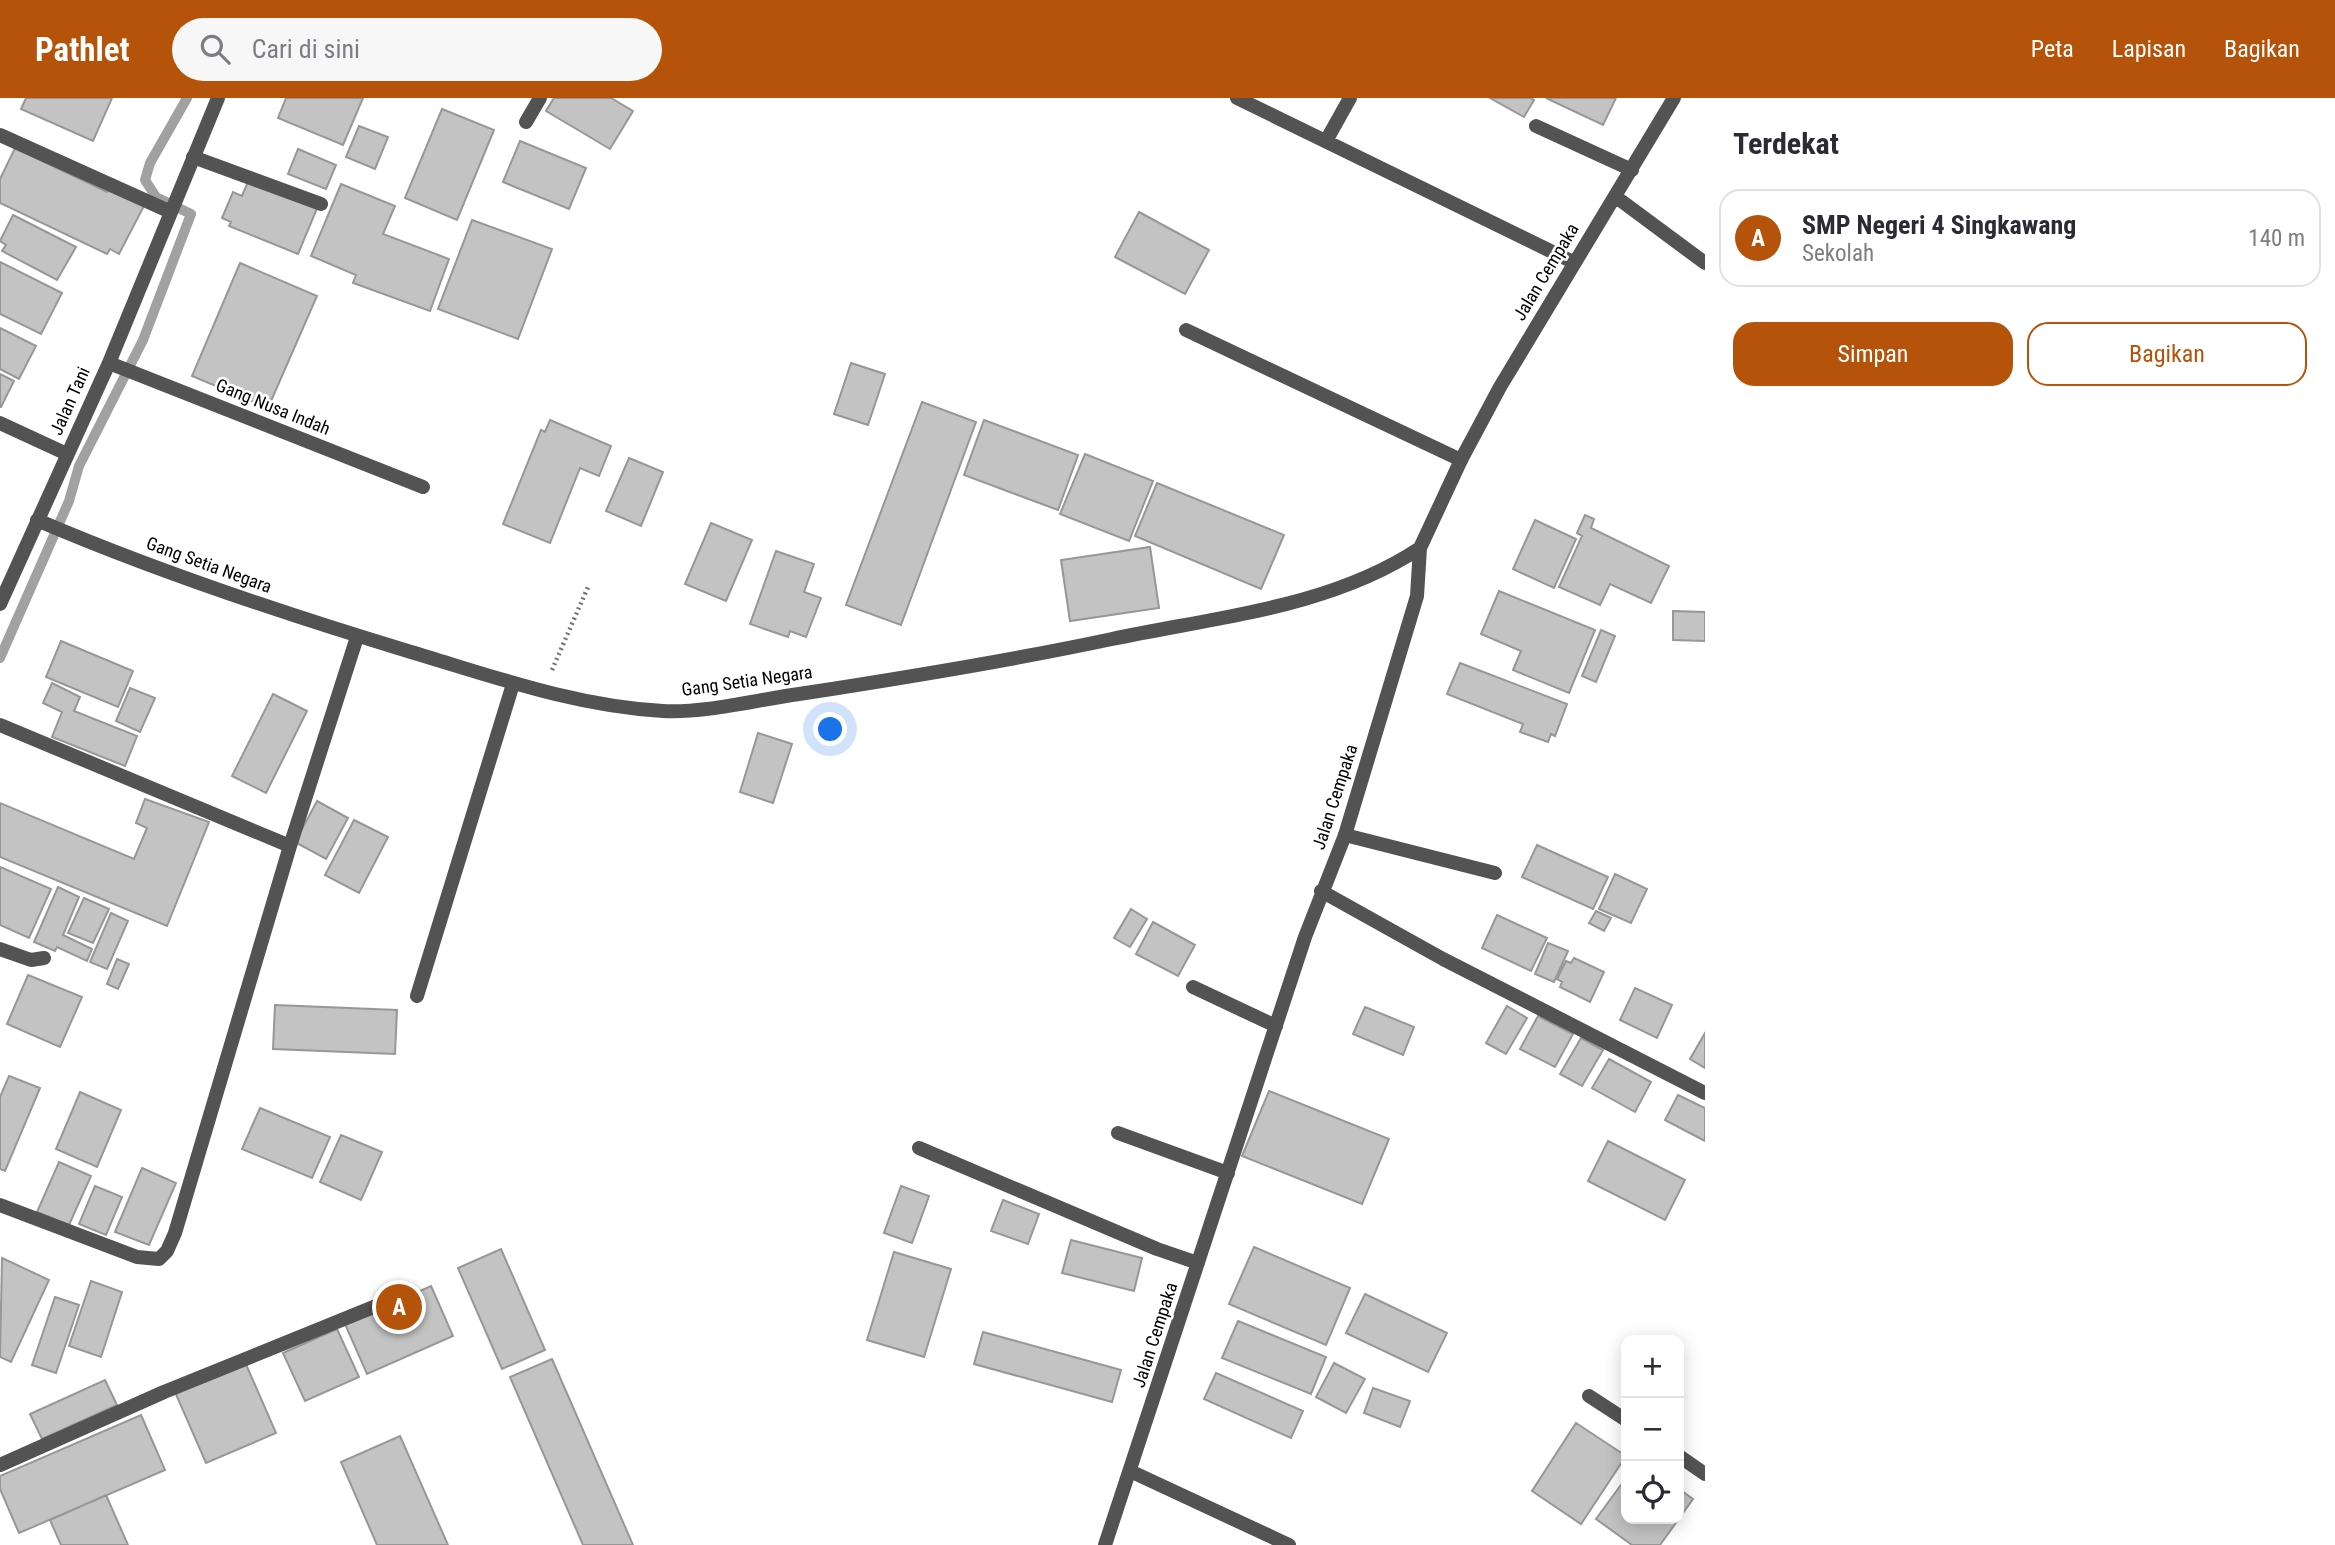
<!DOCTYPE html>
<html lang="id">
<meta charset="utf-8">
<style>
:root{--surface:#fff;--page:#f7f7f7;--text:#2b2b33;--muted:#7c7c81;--line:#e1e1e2;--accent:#b45309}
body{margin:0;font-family:"Roboto Condensed",sans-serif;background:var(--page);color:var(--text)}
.controls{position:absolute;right:21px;bottom:21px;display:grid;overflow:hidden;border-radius:14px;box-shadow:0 4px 18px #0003}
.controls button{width:63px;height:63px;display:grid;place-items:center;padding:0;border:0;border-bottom:2px solid var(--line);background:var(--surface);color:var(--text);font:35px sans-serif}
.you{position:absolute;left:831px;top:632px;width:24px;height:24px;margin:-18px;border:5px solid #fff;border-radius:50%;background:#1a73e8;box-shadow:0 0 0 10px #1a73e833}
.badge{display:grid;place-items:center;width:46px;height:46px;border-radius:50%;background:var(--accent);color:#fff;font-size:23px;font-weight:700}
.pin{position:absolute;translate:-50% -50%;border:4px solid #fff;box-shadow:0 2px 7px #0006}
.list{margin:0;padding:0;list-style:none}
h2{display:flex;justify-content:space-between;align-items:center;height:91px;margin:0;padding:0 28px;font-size:30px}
h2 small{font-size:23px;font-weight:400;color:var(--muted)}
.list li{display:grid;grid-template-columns:46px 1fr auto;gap:21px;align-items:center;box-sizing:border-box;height:98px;margin:0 14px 14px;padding:0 14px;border:2px solid var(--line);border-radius:21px}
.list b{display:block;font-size:26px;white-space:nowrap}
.list p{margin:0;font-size:23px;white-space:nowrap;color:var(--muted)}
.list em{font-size:23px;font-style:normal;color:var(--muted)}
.actions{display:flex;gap:14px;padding:21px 28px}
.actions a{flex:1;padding:16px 0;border:2px solid var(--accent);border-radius:21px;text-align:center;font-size:24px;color:var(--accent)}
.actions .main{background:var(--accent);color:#fff}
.icon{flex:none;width:38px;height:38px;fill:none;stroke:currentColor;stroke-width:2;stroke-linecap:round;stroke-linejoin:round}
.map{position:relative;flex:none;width:1705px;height:1447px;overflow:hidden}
header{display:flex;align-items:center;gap:42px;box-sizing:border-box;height:98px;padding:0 35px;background:var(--accent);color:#fff}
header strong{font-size:33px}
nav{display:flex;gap:38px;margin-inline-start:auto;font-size:24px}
.search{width:490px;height:63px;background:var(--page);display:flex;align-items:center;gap:18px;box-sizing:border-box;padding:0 24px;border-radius:38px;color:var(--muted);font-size:26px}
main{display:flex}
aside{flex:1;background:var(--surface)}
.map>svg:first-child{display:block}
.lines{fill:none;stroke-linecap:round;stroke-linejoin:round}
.stream{stroke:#a1a1a1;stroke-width:10}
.building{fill:#c3c3c3;stroke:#979797;stroke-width:2}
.path{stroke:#757575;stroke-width:4.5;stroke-dasharray:2 3.5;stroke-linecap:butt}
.service{stroke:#535353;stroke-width:14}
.minor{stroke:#535353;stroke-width:14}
.labels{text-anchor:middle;stroke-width:5;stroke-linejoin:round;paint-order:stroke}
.street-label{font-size:18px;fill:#000;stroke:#fff}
</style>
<header>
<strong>Pathlet</strong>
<div class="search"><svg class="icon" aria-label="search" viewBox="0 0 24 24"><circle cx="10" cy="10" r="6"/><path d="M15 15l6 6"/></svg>Cari di sini</div>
<nav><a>Peta</a><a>Lapisan</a><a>Bagikan</a></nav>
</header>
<main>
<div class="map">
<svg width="1705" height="1447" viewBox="0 0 1705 1447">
<rect width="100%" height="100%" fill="#fff"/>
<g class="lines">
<path class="stream" d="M0,560L69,403L79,368L143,242L191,116L156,99L145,82L150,65L187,0"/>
</g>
<path class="building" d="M26,0H112L93,43L21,11Z
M286,0H363L343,47L278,20Z
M554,0H611L633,13L610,51L546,13Z
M1490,0H1531L1534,2L1524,19Z
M1546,0H1616L1603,27Z
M442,11L494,32L457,122L405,100Z
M359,28L388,39L375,71L346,59Z
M520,43L586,70L569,111L503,84Z
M15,50L107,94L110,88L145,106L119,156L110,151L107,156L0,105V81Z
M298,51L336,67L326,91L288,76Z
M249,81L318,108L298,156L229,128L231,124L222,120L233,94L242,98Z
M341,86L395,108L383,136L449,161L430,213L353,185L356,177L311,158Z
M1139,114L1209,152L1185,196L1115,159Z
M13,117L76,149L57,182L2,153L6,147L0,143Z
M472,122L552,151L518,241L438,211Z
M0,164L62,195L41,236L0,216Z
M240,165L317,198L268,310L192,278Z
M0,230L36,248L19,281L0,271Z
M851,265L885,276L868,327L834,316Z
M0,276L14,283L1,309H0Z
M922,304L976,324L901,527L846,507Z
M550,322L611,348L599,378L580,370L550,445L503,426L541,332L545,334Z
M984,322L1078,357L1058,412L964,377Z
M1085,356L1153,383L1129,443L1060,416Z
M629,360L663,374L641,428L606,413Z
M1157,385L1284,437L1261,491L1135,438Z
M1585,417L1594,421L1591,430L1669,468L1651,505L1610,486L1600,507L1559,489L1582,438L1577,435Z
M1535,422L1576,441L1554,490L1513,471Z
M711,425L752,442L726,503L685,486Z
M1150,449L1159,510L1070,523L1061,462Z
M776,453L814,466L804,494L821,500L806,539L790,533L788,539L750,526Z
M1499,493L1595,532L1569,595L1513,572L1521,553L1481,536Z
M1673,513L1705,514V543L1673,542Z
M1601,532L1615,538L1596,584L1582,578Z
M61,543L133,573L118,609L46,579Z
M1460,565L1567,606L1555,638L1551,636L1548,644L1520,634L1523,626L1447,596Z
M52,585L80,599L74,613L137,638L125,668L52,639L62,614L43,605Z
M130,590L155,600L140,634L116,623Z
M273,596L307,613L266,695L232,678Z
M758,635L792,646L773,705L740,694Z
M145,701L209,724L167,828L0,759V705L134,761L147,730L136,725Z
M317,703L348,720L326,761L295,744Z
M354,722L388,739L359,795L325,777Z
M1537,747L1608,779L1593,811L1522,779Z
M0,769L51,791L29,840L0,827Z
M1615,776L1647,791L1631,825L1599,811Z
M58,789L79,799L63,837L92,851L87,863L57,849L55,853L34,844Z
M84,800L109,811L93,845L68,835Z
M1131,811L1147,821L1130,849L1114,840Z
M1596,813L1611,820L1604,833L1589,825Z
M111,815L128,823L107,871L90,864Z
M1497,817L1547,840L1531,873L1482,850Z
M1153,824L1195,847L1178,878L1136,856Z
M1548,845L1568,853L1554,884L1535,876Z
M1574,860L1604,874L1590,904L1560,889L1562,884L1557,881L1566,863L1571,865Z
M117,861L129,866L118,891L107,886Z
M28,877L82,899L60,949L7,926Z
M1635,890L1672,907L1657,940L1620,922Z
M275,907L397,912L395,956L273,951Z
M1507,908L1527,920L1506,956L1486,945Z
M1365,909L1414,929L1403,957L1353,936Z
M1538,918L1573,936L1555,969L1520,951Z
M1705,935V970L1690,961Z
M1581,940L1603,952L1582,988L1560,976Z
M1609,961L1651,984L1635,1014L1592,990Z
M9,978L40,990L5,1073L0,1071V999Z
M1269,993L1389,1041L1362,1106L1242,1058Z
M80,994L121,1012L97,1069L56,1051Z
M1678,997L1705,1010V1043L1665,1022Z
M260,1010L330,1039L312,1080L242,1051Z
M341,1037L382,1054L361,1102L320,1084Z
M1608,1043L1685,1082L1665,1122L1588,1083Z
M59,1064L91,1078L69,1127L37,1114Z
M142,1070L176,1085L149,1147L115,1134Z
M95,1088L122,1099L106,1137L79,1126Z
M901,1088L929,1098L912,1145L884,1135Z
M1003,1102L1039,1116L1028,1146L991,1133Z
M1071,1142L1142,1160L1134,1193L1062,1175Z
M1254,1149L1350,1190L1326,1247L1229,1206Z
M501,1151L545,1252L502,1271L458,1170Z
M894,1154L951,1171L924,1259L867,1242Z
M2,1160L49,1182L11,1264L0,1259Z
M91,1183L122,1194L101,1259L69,1248Z
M431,1188L453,1238L367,1276L345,1226Z
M1365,1196L1447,1235L1428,1274L1346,1235Z
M55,1199L79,1207L56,1275L32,1267Z
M1238,1223L1326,1259L1311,1296L1222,1260Z
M337,1231L359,1279L305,1303L283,1255Z
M983,1234L1121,1272L1112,1304L974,1266Z
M552,1261L633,1447H583L510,1279Z
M245,1264L276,1335L206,1365L175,1294Z
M1334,1265L1365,1281L1346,1315L1316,1299Z
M1216,1275L1303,1313L1291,1340L1204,1301Z
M105,1282L117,1307L42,1341L30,1316Z
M1373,1290L1410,1303L1400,1329L1364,1315Z
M141,1317L165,1372L19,1435L0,1391V1378Z
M1576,1325L1626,1358L1581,1426L1532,1393Z
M400,1338L448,1447H377L341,1364Z
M1626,1380V1421H1679V1391L1693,1401L1660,1447H1632L1596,1421Z
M106,1397L128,1447H61L50,1422Z"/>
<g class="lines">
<path class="path" d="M552,572L588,489"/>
<path class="service" d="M1536,28L1632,72
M193,59L321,106
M1186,232L1461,362
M0,325L67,356
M1345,737L1495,775
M1193,889L1276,928
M1118,1035L1228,1075
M0,1367L164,1294L381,1206
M1130,1373L1289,1447"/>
<path class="minor" d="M1237,0L1573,164
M526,24L540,0
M0,37L171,114
M1326,43L1350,0
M1616,99L1705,165
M109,265L423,389
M37,422C158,474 285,516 411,554C495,579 575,608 663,613C707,615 755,602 799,596C903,580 1009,563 1112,541C1215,519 1330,510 1420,450
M0,506L109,265L218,0
M0,627L290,748
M1321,793L1443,861L1705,995
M0,851L31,862L44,860
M417,898L513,586
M919,1050L1157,1151L1198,1165
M0,1107L137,1159L159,1161L167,1153L175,1135L290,748L357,539
M1589,1298L1626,1322
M1679,1358L1705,1376
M1105,1447L1305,839L1345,737L1417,498L1420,450L1461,362L1500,289L1674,0"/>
</g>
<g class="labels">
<g class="street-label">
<text transform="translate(1546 174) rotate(-59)" y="6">Jalan Cempaka</text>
<text transform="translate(70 303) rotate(-66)" y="6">Jalan Tani</text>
<text transform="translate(273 309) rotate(22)" y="6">Gang Nusa Indah</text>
<text transform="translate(209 467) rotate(20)" y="6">Gang Setia Negara</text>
<text transform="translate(747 583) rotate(-8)" y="6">Gang Setia Negara</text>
<text transform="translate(1335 699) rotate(-72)" y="6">Jalan Cempaka</text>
<text transform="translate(1155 1237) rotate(-72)" y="6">Jalan Cempaka</text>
</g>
</g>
</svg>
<div class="controls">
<button>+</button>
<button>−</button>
<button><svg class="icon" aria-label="locate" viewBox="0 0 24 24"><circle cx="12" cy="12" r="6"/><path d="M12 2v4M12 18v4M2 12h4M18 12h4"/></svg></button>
</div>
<div class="you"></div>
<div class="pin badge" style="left:399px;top:1209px">A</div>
</div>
<aside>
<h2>Terdekat<small></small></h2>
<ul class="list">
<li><span class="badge">A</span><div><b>SMP Negeri 4 Singkawang</b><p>Sekolah</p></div><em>140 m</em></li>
</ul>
<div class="actions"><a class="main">Simpan</a><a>Bagikan</a></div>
</aside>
</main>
